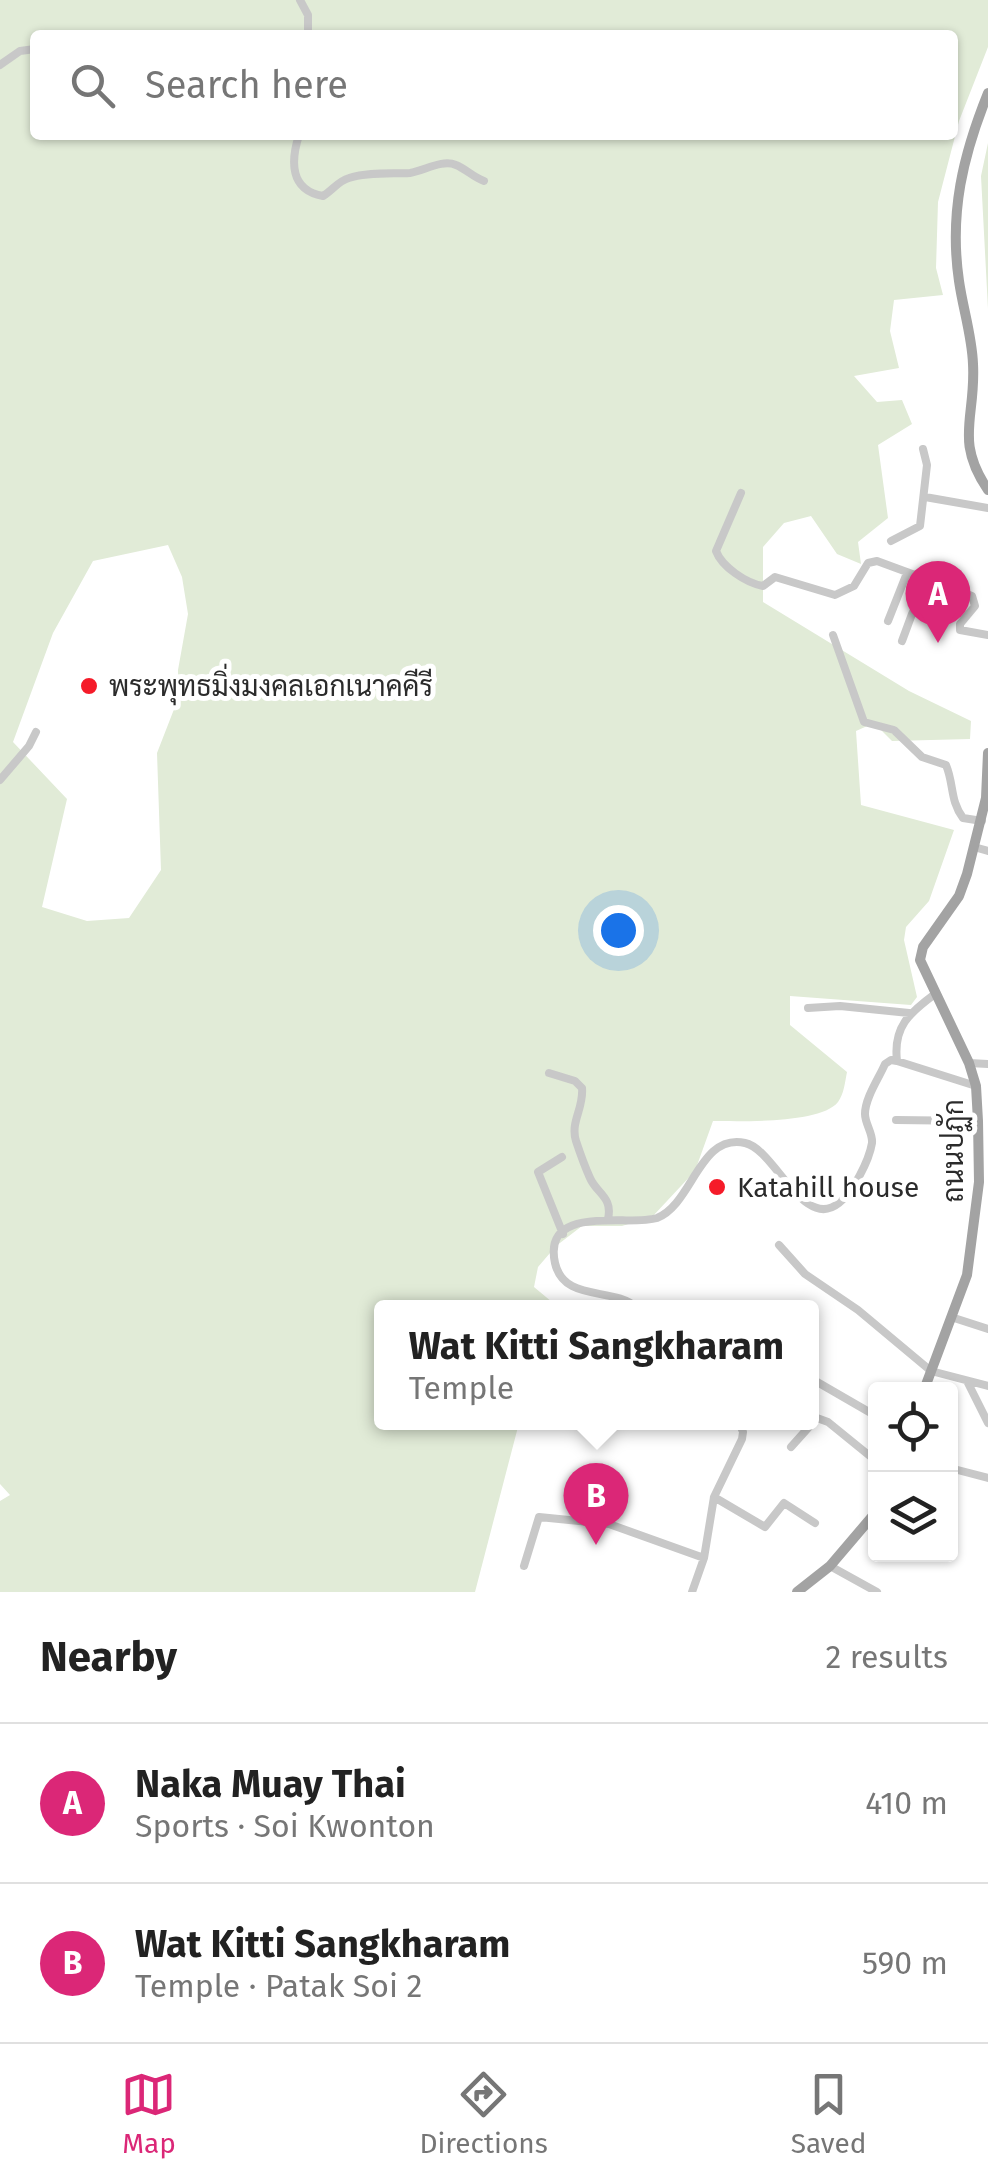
<!DOCTYPE html>
<meta charset="utf-8">
<style>
:root{--surface:#fff;--page:#f6f6f6;--text:#222;--muted:#767676;--line:#e0e0e0;--accent:#db2777}
body{margin:0;font-family:"Fira Sans",Sarabun,sans-serif;background:var(--page);color:var(--text)}
.controls{position:absolute;right:30px;bottom:30px;display:grid;overflow:hidden;border-radius:10px;box-shadow:0 2px 8px #0004}
.controls button{width:90px;height:90px;display:grid;place-items:center;padding:0;border:0;border-bottom:2px solid var(--line);background:var(--surface);color:var(--text);font:50px sans-serif}
.you{position:absolute;left:618px;top:930px;width:35px;height:35px;margin:-25px;border:8px solid #fff;border-radius:50%;background:#1a73e8;box-shadow:0 0 0 15px #1a73e833}
.badge{display:grid;place-items:center;width:65px;height:65px;border-radius:50%;background:var(--accent);color:#fff;font-size:32px;font-weight:700}
.pin{position:absolute;translate:-50% -82px;filter:drop-shadow(0 2px 5px #0008)}
.pin::after{content:'';position:absolute;top:52px;width:35px;height:30px;background:inherit;clip-path:polygon(0 0,100% 0,50% 100%)}
.popup{position:absolute;left:374px;top:1300px;width:445px;height:130px;box-sizing:border-box;display:grid;place-content:center;border-radius:10px;background:var(--surface);filter:drop-shadow(0 2px 8px #0005);font-size:32px;white-space:nowrap;color:var(--muted)}
.popup b{font-size:38px;color:var(--text)}
.popup::after{content:'';position:absolute;left:50%;top:100%;margin-left:-20px;border:20px solid transparent;border-top-color:var(--surface)}
.list{margin:0;padding:0;list-style:none}
h2{display:flex;justify-content:space-between;align-items:center;height:130px;margin:0;padding:0 40px;font-size:42px}
h2 small{font-size:32px;font-weight:400;color:var(--muted)}
.list li{display:grid;grid-template-columns:65px 1fr auto;gap:30px;align-items:center;box-sizing:border-box;height:160px;padding:0 40px;border-top:2px solid var(--line)}
.list b{display:block;font-size:38px;white-space:nowrap}
.list p{margin:0;font-size:32px;white-space:nowrap;color:var(--muted)}
.list em{font-size:32px;font-style:normal;color:var(--muted)}
.icon{flex:none;width:55px;height:55px;fill:none;stroke:currentColor;stroke-width:2;stroke-linecap:round;stroke-linejoin:round}
.map{position:relative;flex:none;width:988px;height:1592px;overflow:hidden}
.search{position:absolute;background:var(--surface);box-shadow:0 2px 8px #0004;left:30px;right:30px;top:30px;height:110px;display:flex;align-items:center;gap:25px;box-sizing:border-box;padding:0 35px;border-radius:10px;color:var(--muted);font-size:38px}
.sheet{height:450px;background:var(--surface)}
nav{display:flex;justify-content:space-around;align-items:center;box-sizing:border-box;height:140px;border-top:2px solid var(--line);background:var(--surface);font-size:28px;color:var(--muted)}
nav a{display:grid;justify-items:center;gap:5px}
nav .on{color:var(--accent)}
.map>svg:first-child{display:block}
.green{fill:#e1ebd7;fill-rule:evenodd}
.lines{fill:none;stroke-linecap:round;stroke-linejoin:round}
.minor{stroke:#c8c8c8;stroke-width:8}
.major{stroke:#a3a3a3;stroke-width:10}
.poi-dot{fill:#f51b29;stroke:#fff;stroke-width:4}
.labels{text-anchor:middle;stroke-width:10;stroke-linejoin:round;paint-order:stroke}
.poi-label{font-size:28px;fill:#2b2b2b;stroke:#fff;text-anchor:start}
.street-label{font-size:28px;fill:#2b2b2b;stroke:#fff}
</style>
<div class="map">
<svg width="988" height="1592" viewBox="0 0 988 1592">
<rect width="100%" height="100%" fill="#fff"/>
<path class="green" d="M0,0H988V47L959,121L938,202L936,268L943,295L894,300L890,331L899,368L854,376L877,402L902,400L912,424L878,445L888,518L858,542L861,564L837,554L811,516L784,523L763,547V602L909,691L971,721L970,739L892,741L874,723L856,731L861,805L954,830L929,901L906,927L904,940L917,997L911,1005L790,996V1025L847,1072C845,1082 844,1094 838,1102C821,1124 740,1121 713,1121L695,1171L653,1216L622,1226H582L556,1246L538,1267L534,1287L558,1307L381,1308V1422L519,1423L475,1592H0V1501L10,1495L0,1484ZM35,35H953V135H35ZM168,545L182,577L188,614L178,670V699L157,753L161,870L129,918L87,921L42,907L67,799L13,742L53,633L93,561Z
M988,143V309L981,176Z"/>
<g class="lines">
<path class="minor" d="M300,0L308,15V35
M0,65L20,51L35,49
M299,135C291,160 289,190 323,196C333,190 338,181 349,178C369,172 390,174 410,173C424,171 442,159 456,165C466,169 473,177 484,181
M741,493L716,551C722,567 746,583 763,586L775,577L835,595L854,586L868,563L877,561L972,596L975,606L960,624V630L988,635
M925,497L988,508
M891,541L920,526L927,465L923,449
M888,621L907,573
M833,635L864,722L894,730L922,757L946,765C954,784 950,801 963,818L982,821
M902,641L912,614L929,582
M0,780L29,746L36,732
M974,847L988,851
M808,1008L840,1006L909,1013
M897,1061C893,1027 909,1013 935,994
M969,1063L988,1064
M549,1073L575,1081L582,1088C584,1108 570,1122 576,1141C580,1153 585,1167 590,1178C597,1194 613,1197 608,1219
M896,1120L978,1121
M562,1157L538,1172L563,1234
M779,1245L805,1274L858,1310L931,1371L988,1386
M637,1308C614,1286 564,1303 555,1263C542,1203 629,1227 657,1218C693,1204 699,1133 745,1143C775,1149 803,1232 839,1203C853,1192 869,1161 872,1143C873,1133 865,1124 865,1114C865,1098 879,1078 885,1064L891,1060L897,1061L976,1086
M951,1317L988,1329
M812,1379L876,1416
M967,1381L988,1423
M791,1447L817,1418L828,1422L876,1461
M950,1468L988,1478
M714,1497L765,1527L784,1503L815,1523
M524,1566L539,1517L609,1524L704,1558L714,1497L742,1439L743,1432L739,1422
M830,1566L877,1592
M692,1592L704,1558"/>
<path class="major" d="M988,93C963,155 949,213 959,281C963,309 972,336 973,364C976,418 954,440 988,490
M924,1390L967,1275L979,1182L978,1121L976,1086L969,1063L920,960L923,947L959,896L967,874L986,798L988,753
M797,1592L830,1566L876,1512"/>
</g>
<g class="poi-dot">
<circle cx="89" cy="686" r="10"/>
<circle cx="717" cy="1187" r="10"/>
</g>
<g class="labels">
<g class="poi-label">
<text x="109" y="696">พระพุทธมิ่งมงคลเอกเนาคคีรี</text>
<text x="737" y="1197">Katahill house</text>
</g>
<g class="street-label">
<text transform="translate(953 1151) rotate(-90)" y="10">ถนนปฏัก</text>
</g>
</g>
</svg>
<div class="controls">
<button><svg class="icon" aria-label="locate" viewBox="0 0 24 24"><circle cx="12" cy="12" r="6"/><path d="M12 2v4M12 18v4M2 12h4M18 12h4"/></svg></button>
<button><svg class="icon" aria-label="layers" viewBox="0 0 24 24"><path d="M12 4l9 5-9 5-9-5zM3 14l9 5 9-5"/></svg></button>
</div>
<div class="you"></div>
<div class="pin badge" style="left:938px;top:643px">A</div>
<div class="pin badge" style="left:596px;top:1545px">B</div>
<div class="popup"><b>Wat Kitti Sangkharam</b>Temple</div>
<div class="search"><svg class="icon" aria-label="search" viewBox="0 0 24 24"><circle cx="10" cy="10" r="6"/><path d="M15 15l6 6"/></svg>Search here</div>
</div>
<section class="sheet">
<h2>Nearby<small>2 results</small></h2>
<ul class="list">
<li><span class="badge">A</span><div><b>Naka Muay Thai</b><p>Sports · Soi Kwonton</p></div><em>410 m</em></li>
<li><span class="badge">B</span><div><b>Wat Kitti Sangkharam</b><p>Temple · Patak Soi 2</p></div><em>590 m</em></li>
</ul>
</section>
<nav>
<a class="on"><svg class="icon" aria-label="map" viewBox="0 0 24 24"><path d="M3 6l6-2 6 2 6-2v14l-6 2-6-2-6 2zM9 4v14M15 6v14"/></svg>Map</a>
<a><svg class="icon" aria-label="directions" viewBox="0 0 24 24"><path d="M12 3l9 9-9 9-9-9zM9 14v-3h6M13 9l2 2-2 2"/></svg>Directions</a>
<a><svg class="icon" aria-label="saved" viewBox="0 0 24 24"><path d="M7 4h10v16l-5-4-5 4z"/></svg>Saved</a>
</nav>
